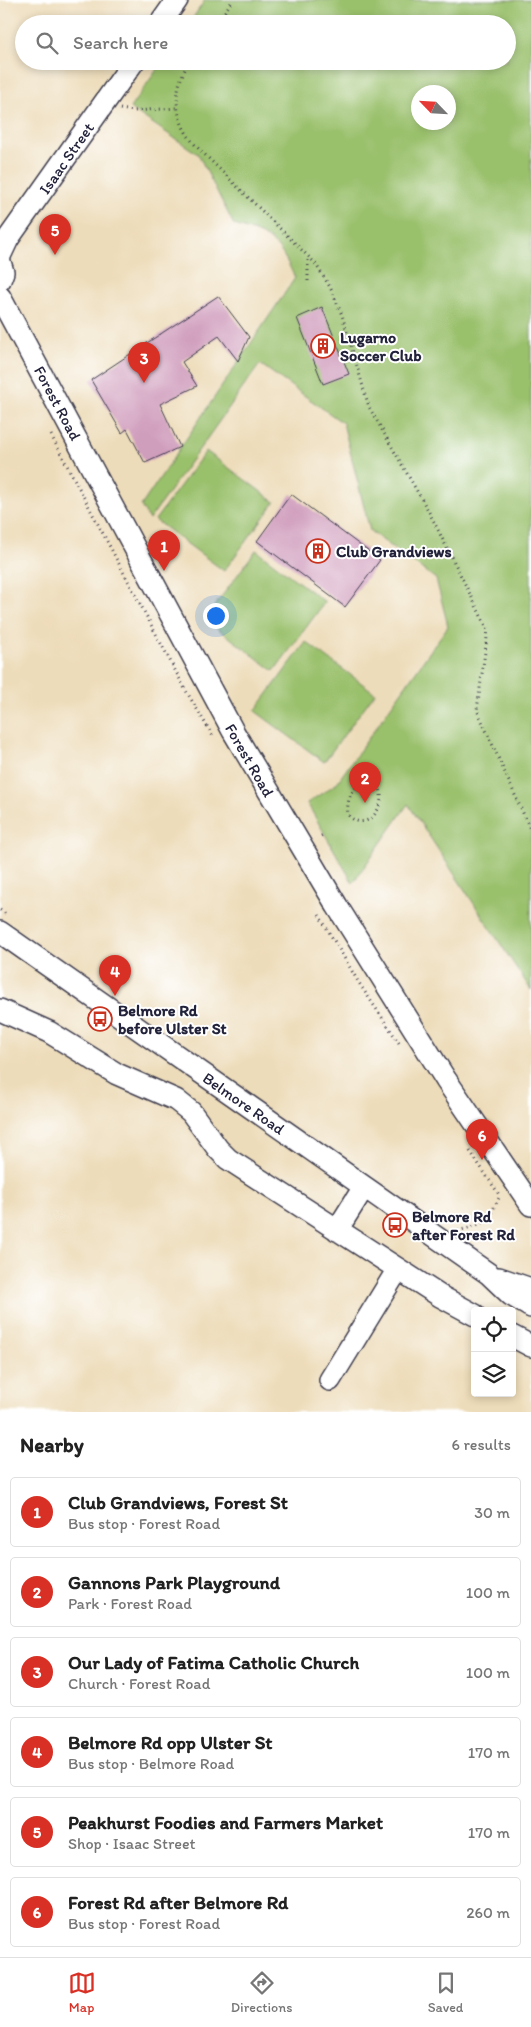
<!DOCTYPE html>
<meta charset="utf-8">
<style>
:root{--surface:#fff;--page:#f6f6f6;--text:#222;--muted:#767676;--line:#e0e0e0;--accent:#d93025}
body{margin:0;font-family:Itim,sans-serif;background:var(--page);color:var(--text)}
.controls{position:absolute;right:15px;bottom:15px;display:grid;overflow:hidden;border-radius:5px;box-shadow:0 2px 8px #0003}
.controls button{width:45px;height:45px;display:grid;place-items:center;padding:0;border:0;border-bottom:1px solid var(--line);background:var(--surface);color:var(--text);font:25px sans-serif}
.compass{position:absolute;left:411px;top:85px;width:45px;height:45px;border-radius:50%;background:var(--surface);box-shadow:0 2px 8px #0003;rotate:295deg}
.you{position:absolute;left:215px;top:615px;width:18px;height:18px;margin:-12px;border:4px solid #fff;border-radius:50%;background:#1a73e8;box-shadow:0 0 0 8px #1a73e833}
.badge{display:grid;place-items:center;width:32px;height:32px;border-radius:50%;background:var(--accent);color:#fff;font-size:16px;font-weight:700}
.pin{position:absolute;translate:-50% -41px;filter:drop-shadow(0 1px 2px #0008)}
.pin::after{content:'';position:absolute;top:26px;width:18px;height:15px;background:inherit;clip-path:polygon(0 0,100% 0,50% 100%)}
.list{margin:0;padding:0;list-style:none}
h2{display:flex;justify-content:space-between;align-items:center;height:65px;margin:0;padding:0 20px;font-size:21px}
h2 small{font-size:16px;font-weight:400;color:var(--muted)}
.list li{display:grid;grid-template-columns:32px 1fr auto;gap:15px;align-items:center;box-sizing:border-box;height:70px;margin:0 10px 10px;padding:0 10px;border:1px solid var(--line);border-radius:5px}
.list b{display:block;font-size:19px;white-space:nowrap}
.list p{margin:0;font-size:16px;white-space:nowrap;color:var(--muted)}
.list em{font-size:16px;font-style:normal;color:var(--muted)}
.icon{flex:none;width:28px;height:28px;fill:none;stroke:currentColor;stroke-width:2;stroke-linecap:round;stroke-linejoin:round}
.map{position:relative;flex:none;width:531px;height:1412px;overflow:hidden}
.search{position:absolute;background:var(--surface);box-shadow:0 2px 8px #0003;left:15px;right:15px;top:15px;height:55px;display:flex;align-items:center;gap:12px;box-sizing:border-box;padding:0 18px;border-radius:28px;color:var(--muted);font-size:19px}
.sheet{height:545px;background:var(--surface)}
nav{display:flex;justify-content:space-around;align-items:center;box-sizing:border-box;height:70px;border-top:1px solid var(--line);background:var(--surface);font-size:14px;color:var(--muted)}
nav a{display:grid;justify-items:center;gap:2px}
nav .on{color:var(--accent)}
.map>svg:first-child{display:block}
.green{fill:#99c06b;stroke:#5e7153;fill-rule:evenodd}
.building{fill:#d09ebd}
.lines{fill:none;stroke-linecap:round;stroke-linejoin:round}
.minor-casing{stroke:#403e4e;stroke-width:24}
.path{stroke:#403e4e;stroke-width:3;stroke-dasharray:1 4;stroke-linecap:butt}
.minor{stroke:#fff;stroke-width:21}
.labels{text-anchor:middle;stroke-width:4;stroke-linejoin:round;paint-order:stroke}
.street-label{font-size:16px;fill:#22223b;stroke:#fff}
.poi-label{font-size:16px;font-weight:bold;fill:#22223b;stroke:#fff;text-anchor:start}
</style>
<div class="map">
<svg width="531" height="1412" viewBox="0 0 531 1412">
<rect width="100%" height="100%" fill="#fff"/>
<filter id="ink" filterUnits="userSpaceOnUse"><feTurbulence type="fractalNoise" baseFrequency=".02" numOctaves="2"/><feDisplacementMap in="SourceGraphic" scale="10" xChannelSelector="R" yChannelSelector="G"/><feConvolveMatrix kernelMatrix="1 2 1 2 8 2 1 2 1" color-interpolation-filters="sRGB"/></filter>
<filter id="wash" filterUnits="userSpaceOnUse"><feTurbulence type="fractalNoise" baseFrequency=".0096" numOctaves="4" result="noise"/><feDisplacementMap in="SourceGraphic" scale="20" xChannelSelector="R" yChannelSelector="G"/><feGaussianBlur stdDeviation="1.12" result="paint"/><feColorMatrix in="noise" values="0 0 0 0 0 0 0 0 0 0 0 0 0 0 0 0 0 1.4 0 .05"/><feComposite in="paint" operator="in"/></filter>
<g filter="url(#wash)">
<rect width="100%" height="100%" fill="#eddcb9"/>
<path class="green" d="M205,0H531V990L408,804L353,883L307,803L336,784L448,626L436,579L370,531L343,423L260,364L149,520L141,506L295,278C278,241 273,237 234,225L198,154L130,108L163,61H507V24H189ZM418,92H448V122H418Z
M206,451L275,502L224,571L155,520Z
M256,550L325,602L274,671L205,619Z
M306,642L375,693L324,762L255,711Z"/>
<g id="blocks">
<path class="building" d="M218,296L249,337L238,361L219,336L182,362L197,386L160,404L180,447L145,463L127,429L122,433L91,380Z
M322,307L349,374L323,384L297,318Z
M291,494L380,560L345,607L257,541Z"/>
</g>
</g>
<g filter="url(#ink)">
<use href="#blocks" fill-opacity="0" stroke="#403e4e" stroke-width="1"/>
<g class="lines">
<g class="minor-casing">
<path id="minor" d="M160,24L177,0
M0,256L8,239L134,61
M0,262L3,272L0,280
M0,297L233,731L337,906L446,1080L531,1205
M0,932L489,1274L511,1295L531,1307
M0,1010L49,1032L117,1074L176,1100L191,1112L218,1149L228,1159L440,1296L475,1315
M337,1230L364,1187
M499,1278L531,1289
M512,1336L531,1346
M330,1380L398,1269"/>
</g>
<path class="path" d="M216,24L233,0
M190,61C171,90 173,120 196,146L315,263L330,287L342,315L369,407L429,512L488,630L477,710L531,831
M120,109L134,111L176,108
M308,281V257
M51,435L185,689L214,738
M368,782L380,789C386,808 366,834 348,815C346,800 352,784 368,782Z
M321,836L325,834
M0,910L6,914
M319,915L359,983L399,1043
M470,1151L500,1196
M458,1231L478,1225L488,1219L500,1196"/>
<use href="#minor" class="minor"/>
</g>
</g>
<defs>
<g id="building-ring" transform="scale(1.25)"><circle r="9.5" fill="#fff" stroke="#c8321e" stroke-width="1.5"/><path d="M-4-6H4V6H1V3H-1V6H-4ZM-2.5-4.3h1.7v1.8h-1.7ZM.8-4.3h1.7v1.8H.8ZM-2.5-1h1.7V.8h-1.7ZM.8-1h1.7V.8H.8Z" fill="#c8321e"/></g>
<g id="bus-ring" transform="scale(1.25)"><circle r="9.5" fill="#fff" stroke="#c8321e" stroke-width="1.5"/><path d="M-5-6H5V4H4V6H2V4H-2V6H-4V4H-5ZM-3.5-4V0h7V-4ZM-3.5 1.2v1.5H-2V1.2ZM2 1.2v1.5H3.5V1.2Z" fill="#c8321e"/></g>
</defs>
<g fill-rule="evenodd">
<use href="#building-ring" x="323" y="346"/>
<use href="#building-ring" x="318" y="551"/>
<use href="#bus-ring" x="100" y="1019"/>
<use href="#bus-ring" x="395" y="1225"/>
</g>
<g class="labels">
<g class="street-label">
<text transform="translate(66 158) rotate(-55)" y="6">Isaac Street</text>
<text transform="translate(58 403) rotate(62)" y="6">Forest Road</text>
<text transform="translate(250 760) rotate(60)" y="6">Forest Road</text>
<text transform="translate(244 1103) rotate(35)" y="6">Belmore Road</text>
</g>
<g class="poi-label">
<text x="340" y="343">Lugarno<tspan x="340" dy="18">Soccer Club</tspan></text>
<text x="336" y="557">Club Grandviews</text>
<text x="118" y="1016">Belmore Rd<tspan x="118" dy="18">before Ulster St</tspan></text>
<text x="412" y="1222">Belmore Rd<tspan x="412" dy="18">after Forest Rd</tspan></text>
</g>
</g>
</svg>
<div class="controls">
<button><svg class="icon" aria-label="locate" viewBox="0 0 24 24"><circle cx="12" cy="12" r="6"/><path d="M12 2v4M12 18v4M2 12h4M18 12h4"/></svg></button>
<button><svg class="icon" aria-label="layers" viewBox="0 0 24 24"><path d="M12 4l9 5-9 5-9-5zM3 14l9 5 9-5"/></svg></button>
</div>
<svg class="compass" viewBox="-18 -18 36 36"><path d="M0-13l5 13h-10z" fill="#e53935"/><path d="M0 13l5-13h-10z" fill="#767676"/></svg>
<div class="you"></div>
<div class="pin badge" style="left:164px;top:571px">1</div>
<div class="pin badge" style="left:365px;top:803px">2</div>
<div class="pin badge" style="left:144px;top:383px">3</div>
<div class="pin badge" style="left:115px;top:996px">4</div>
<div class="pin badge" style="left:55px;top:255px">5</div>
<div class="pin badge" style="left:482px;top:1160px">6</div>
<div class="search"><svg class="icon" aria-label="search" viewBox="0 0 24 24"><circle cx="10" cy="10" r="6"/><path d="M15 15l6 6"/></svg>Search here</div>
</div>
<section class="sheet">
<h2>Nearby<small>6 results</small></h2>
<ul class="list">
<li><span class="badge">1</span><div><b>Club Grandviews, Forest St</b><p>Bus stop · Forest Road</p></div><em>30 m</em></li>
<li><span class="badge">2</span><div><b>Gannons Park Playground</b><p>Park · Forest Road</p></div><em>100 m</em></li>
<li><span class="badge">3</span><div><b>Our Lady of Fatima Catholic Church</b><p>Church · Forest Road</p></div><em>100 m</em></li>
<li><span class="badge">4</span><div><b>Belmore Rd opp Ulster St</b><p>Bus stop · Belmore Road</p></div><em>170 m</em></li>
<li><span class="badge">5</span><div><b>Peakhurst Foodies and Farmers Market</b><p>Shop · Isaac Street</p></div><em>170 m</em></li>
<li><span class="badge">6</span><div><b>Forest Rd after Belmore Rd</b><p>Bus stop · Forest Road</p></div><em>260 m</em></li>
</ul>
</section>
<nav>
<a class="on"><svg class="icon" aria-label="map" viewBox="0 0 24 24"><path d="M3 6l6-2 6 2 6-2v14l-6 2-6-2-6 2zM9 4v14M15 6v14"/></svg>Map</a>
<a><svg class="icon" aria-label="directions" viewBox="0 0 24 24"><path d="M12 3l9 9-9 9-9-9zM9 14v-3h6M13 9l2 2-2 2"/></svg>Directions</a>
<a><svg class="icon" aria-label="saved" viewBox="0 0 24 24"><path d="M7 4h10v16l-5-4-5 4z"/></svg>Saved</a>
</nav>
